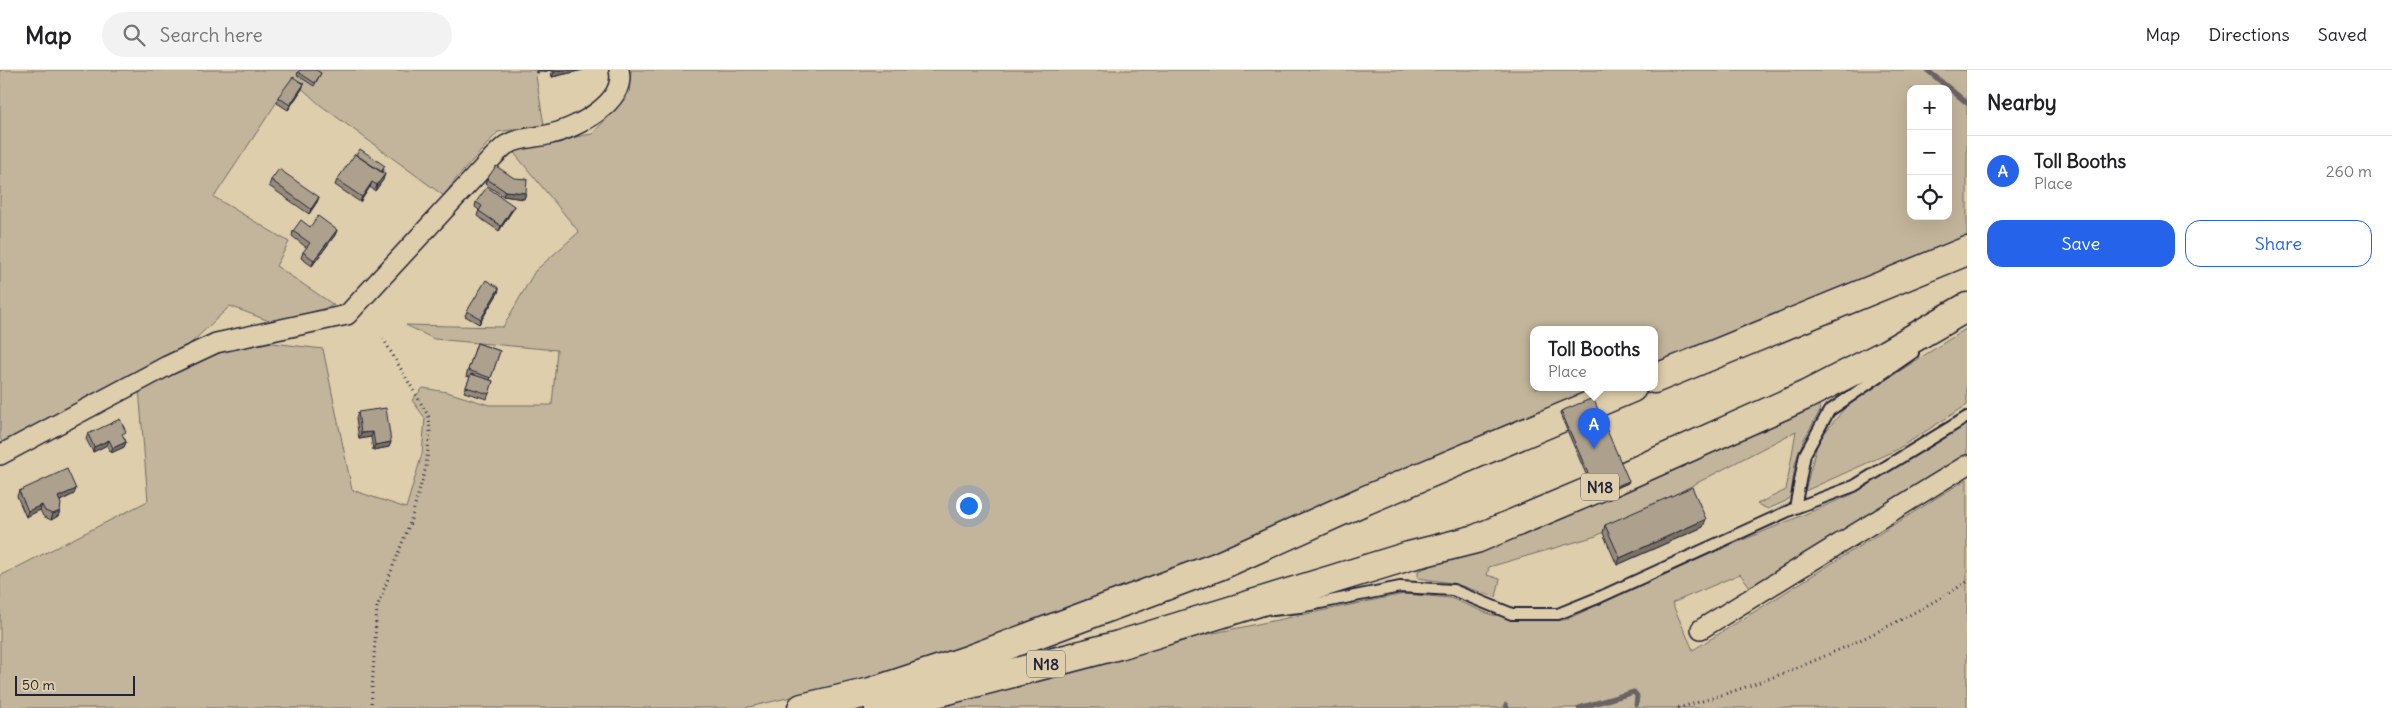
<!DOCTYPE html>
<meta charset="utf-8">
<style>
:root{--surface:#fff;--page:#f2f2f2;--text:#202124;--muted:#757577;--line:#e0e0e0;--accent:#2563eb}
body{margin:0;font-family:Delius,sans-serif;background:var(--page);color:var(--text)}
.controls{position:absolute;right:15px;top:15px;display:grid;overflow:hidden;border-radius:10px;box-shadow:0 5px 20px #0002}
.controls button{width:45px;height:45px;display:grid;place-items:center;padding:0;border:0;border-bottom:1px solid var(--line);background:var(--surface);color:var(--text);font:25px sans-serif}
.scale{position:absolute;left:15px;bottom:12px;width:120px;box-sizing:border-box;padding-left:5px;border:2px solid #22223b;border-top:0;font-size:14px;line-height:18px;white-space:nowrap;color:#22223b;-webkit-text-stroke:4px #dfceab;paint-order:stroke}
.you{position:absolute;left:968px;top:435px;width:18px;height:18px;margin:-12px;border:4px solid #fff;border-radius:50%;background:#1a73e8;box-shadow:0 0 0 8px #1a73e833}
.badge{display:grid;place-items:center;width:32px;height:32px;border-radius:50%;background:var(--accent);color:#fff;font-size:16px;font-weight:700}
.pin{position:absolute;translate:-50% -41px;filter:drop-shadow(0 1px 2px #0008)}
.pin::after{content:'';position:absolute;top:26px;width:18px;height:15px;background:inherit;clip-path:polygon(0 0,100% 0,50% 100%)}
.popup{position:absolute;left:1530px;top:256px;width:128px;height:65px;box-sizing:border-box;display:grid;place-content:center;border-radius:10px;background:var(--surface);filter:drop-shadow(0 1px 4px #0005);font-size:16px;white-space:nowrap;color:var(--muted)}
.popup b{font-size:19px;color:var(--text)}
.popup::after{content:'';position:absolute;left:50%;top:100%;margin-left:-10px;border:10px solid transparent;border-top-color:var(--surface)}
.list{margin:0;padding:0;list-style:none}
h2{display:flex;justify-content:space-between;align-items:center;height:65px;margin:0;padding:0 20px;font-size:21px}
h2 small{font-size:16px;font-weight:400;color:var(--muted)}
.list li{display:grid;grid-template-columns:32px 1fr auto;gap:15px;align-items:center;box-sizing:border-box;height:70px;padding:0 20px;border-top:1px solid var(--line)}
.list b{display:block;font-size:19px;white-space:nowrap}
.list p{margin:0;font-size:16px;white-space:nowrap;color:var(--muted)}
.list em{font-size:16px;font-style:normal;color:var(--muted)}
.actions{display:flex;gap:10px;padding:15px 20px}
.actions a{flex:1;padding:11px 0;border:1px solid var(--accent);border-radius:15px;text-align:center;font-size:18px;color:var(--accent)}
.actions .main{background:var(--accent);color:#fff}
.icon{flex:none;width:28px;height:28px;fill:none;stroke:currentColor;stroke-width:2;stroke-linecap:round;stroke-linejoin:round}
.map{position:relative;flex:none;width:1967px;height:638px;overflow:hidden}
header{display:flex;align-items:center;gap:30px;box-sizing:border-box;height:70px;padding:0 25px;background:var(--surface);border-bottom:1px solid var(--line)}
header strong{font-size:24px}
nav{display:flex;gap:28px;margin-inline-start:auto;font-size:18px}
.search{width:350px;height:45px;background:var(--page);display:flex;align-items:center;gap:12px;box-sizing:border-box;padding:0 18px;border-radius:28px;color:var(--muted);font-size:19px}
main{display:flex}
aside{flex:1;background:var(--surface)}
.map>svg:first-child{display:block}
.green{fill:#c3b59b;stroke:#726c6b;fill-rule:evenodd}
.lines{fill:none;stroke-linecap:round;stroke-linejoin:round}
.stream{stroke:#6b6466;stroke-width:5}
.service-casing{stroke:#22223b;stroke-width:14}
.minor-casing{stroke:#22223b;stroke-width:22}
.trunk-casing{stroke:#22223b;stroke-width:31}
.path{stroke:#22223b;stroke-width:3;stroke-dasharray:1 4;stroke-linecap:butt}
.service{stroke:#dfceab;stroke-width:10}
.minor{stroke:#dfceab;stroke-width:19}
.trunk{stroke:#dfceab;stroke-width:28}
.wall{fill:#958a7a;stroke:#22223b}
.shaded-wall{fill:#797163;stroke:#22223b}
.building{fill:#ada18e;stroke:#22223b}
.labels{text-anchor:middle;stroke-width:5;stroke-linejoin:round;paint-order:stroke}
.shield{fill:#dfceab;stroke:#5b565d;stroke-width:1}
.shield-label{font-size:16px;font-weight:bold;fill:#22223b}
</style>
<header>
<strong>Map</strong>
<div class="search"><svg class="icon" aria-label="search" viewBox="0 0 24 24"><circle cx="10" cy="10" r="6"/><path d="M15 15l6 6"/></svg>Search here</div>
<nav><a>Map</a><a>Directions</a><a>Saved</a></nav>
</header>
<main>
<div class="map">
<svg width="1967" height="638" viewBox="0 0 1967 638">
<rect width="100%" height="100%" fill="#dfceab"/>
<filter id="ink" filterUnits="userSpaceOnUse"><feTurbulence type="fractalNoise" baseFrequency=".02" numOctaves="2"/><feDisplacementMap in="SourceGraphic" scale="10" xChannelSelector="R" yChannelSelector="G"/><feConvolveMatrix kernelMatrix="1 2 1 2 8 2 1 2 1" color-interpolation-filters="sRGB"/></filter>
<g filter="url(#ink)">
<path class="green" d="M0,0H535L544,55L498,62L455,110L444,126L319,34L292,9L214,127L289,172L276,196L334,235L277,254L230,236L188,276L3,372L0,369Z
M631,0H1967V166L1654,299V260H1534V318H1611L1504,365L971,584L745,638H0V506L148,431L139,318L214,285L256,271L323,279L352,420L406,438L422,384L425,348L412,330L423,318L447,322L489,335H552L557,280L434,269L406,255L503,257L535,201L579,162L511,79L592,64L629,25ZM1911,19H1948V146H1911Z
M1967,258V335L1896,380L1805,421L1818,371L1848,334Z
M1817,327L1820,341L1803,371L1795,394L1791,425L1786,431L1768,439L1757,434L1786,420L1796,361L1596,466L1489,497L1487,505L1500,509L1496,527L1452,513L1418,508V501L1656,406Z
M1967,352V388L1751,518L1740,504L1672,533L1693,580L1967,409V638H912L1160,574L1404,524L1450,528L1492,545L1565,550L1712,483L1851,425Z"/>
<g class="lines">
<path class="stream" d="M1927,0L1967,33
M1506,635L1507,638
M1579,638L1634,622L1637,626L1636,635"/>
<g class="service-casing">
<path id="service" d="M1795,438L1805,384L1829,341L1913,283
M1273,540L1300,537L1400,517L1453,520L1512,544H1558L1600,527L1795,438L1854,416L1967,347"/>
</g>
<g class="minor-casing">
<path id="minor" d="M0,385L167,296L216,273L347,245L494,86C498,82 502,78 506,75C519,67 537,68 551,64C577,58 627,32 619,0
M1701,559L1967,395"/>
</g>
<g class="trunk-casing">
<path id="trunk" d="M1654,309L1967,181
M802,638L871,622L965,591L1219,496L1366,430L1632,318
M879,638L1119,575L1409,486L1476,469L1607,414L1806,325L1886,284L1967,237"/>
</g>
<path class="path" d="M371,638L377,537L410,453L426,397L430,362L429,347L381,265
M1678,638C1780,610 1877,567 1967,512"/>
<use href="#service" class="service"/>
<use href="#minor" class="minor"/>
<use href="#trunk" class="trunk"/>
</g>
<path class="wall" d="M536,0H583L552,7L551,0L537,3Z
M298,2L321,3L314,16L297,5Z
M302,19L288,40L277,33L278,27Z
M384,99L382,102L383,110L375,121L370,117L360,132L335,115L337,110Z
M487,109L526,123L524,129L503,126L485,114Z
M271,110L319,127L317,132L309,144L269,116Z
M476,132L514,136L512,141L499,161L477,146L479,140L475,137Z
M310,157L337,160L335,165L312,196L301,188L303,182L307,178L292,166L293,161Z
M499,218L498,223L479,254L465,246L467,241Z
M477,273L500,281L490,310L493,311L487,329L464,322L470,307L466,306Z
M1561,341L1628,413L1596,427L1560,344Z
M358,342L391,372L389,377L373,380L371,367L359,369L356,348Z
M88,364L124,367L126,372L124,377L111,383L107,375L93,382L86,369Z
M19,421L74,424L60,431V441L58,446L51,450L43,446L40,440L26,447L17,426Z
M1605,455L1703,457L1617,495L1603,463Z"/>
<path class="shaded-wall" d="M538,0H551L537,3Z
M562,0H583L552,7L554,2Z
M304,14L302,19L288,40L290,35Z
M385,104L383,110L375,121L377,115Z
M372,112L370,117L360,132L362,127Z
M505,121L526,123L524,129L503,126Z
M319,127L317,132L309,144L311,139Z
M514,136L512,141L499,161L501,156Z
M337,160L335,165L312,196L314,190Z
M499,218L498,223L479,254L481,249Z
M373,362L371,367L359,369L361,363Z
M109,370L107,375L93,382L94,377Z
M126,372L124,377L111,383L113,378Z
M391,372L389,377L373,380L375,375Z
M1629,411L1628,413L1596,427L1597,424Z
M76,419L74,424L56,433L58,427Z
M42,435L40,440L26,447L28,441Z
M60,441L58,446L51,450L53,444Z
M1706,449L1703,457L1617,495L1620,488Z"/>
<path class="building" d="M300,0H316L321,3L315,13L298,2Z
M553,0H562L554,2Z
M293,7L304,14L290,35L278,27Z
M360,79L385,96L381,102L356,85Z
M355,84L385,104L377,115L372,112L362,127L337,110Z
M496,96L514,108L527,109L526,123L505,121L487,109Z
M279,99L319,127L311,139L271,110Z
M487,117L514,136L501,156L479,141L482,136L476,132Z
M318,146L337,160L314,190L303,182L310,173L293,161L301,150L310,157Z
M486,210L499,218L481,249L467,241Z
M477,273L500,281L491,308L468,300Z
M471,304L493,311L489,324L466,317Z
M1593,328L1629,411L1597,424L1561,341Z
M386,338L391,372L375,375L373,362L361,363L358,342Z
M120,349L126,362L122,364L126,372L113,378L109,370L94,377L88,364Z
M67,399L76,419L58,427L61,434L60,441L53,444L45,441L42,435L28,441L19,421Z
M1692,417L1706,449L1620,488L1605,455Z"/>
</g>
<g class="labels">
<g class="shield">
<rect x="1581" y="403.5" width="38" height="27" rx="4"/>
<rect x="1027" y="580.5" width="38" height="27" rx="4"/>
</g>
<g class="shield-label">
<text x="1600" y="423">N18</text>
<text x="1046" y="600">N18</text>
</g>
</g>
</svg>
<div class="controls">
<button>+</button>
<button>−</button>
<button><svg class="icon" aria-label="locate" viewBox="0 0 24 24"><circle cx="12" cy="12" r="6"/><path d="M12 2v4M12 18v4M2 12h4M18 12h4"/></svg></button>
</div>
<div class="scale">50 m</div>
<div class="you"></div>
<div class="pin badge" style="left:1594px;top:379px">A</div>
<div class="popup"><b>Toll Booths</b>Place</div>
</div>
<aside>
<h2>Nearby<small></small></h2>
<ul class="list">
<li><span class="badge">A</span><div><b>Toll Booths</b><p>Place</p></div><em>260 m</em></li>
</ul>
<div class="actions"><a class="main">Save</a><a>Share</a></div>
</aside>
</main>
